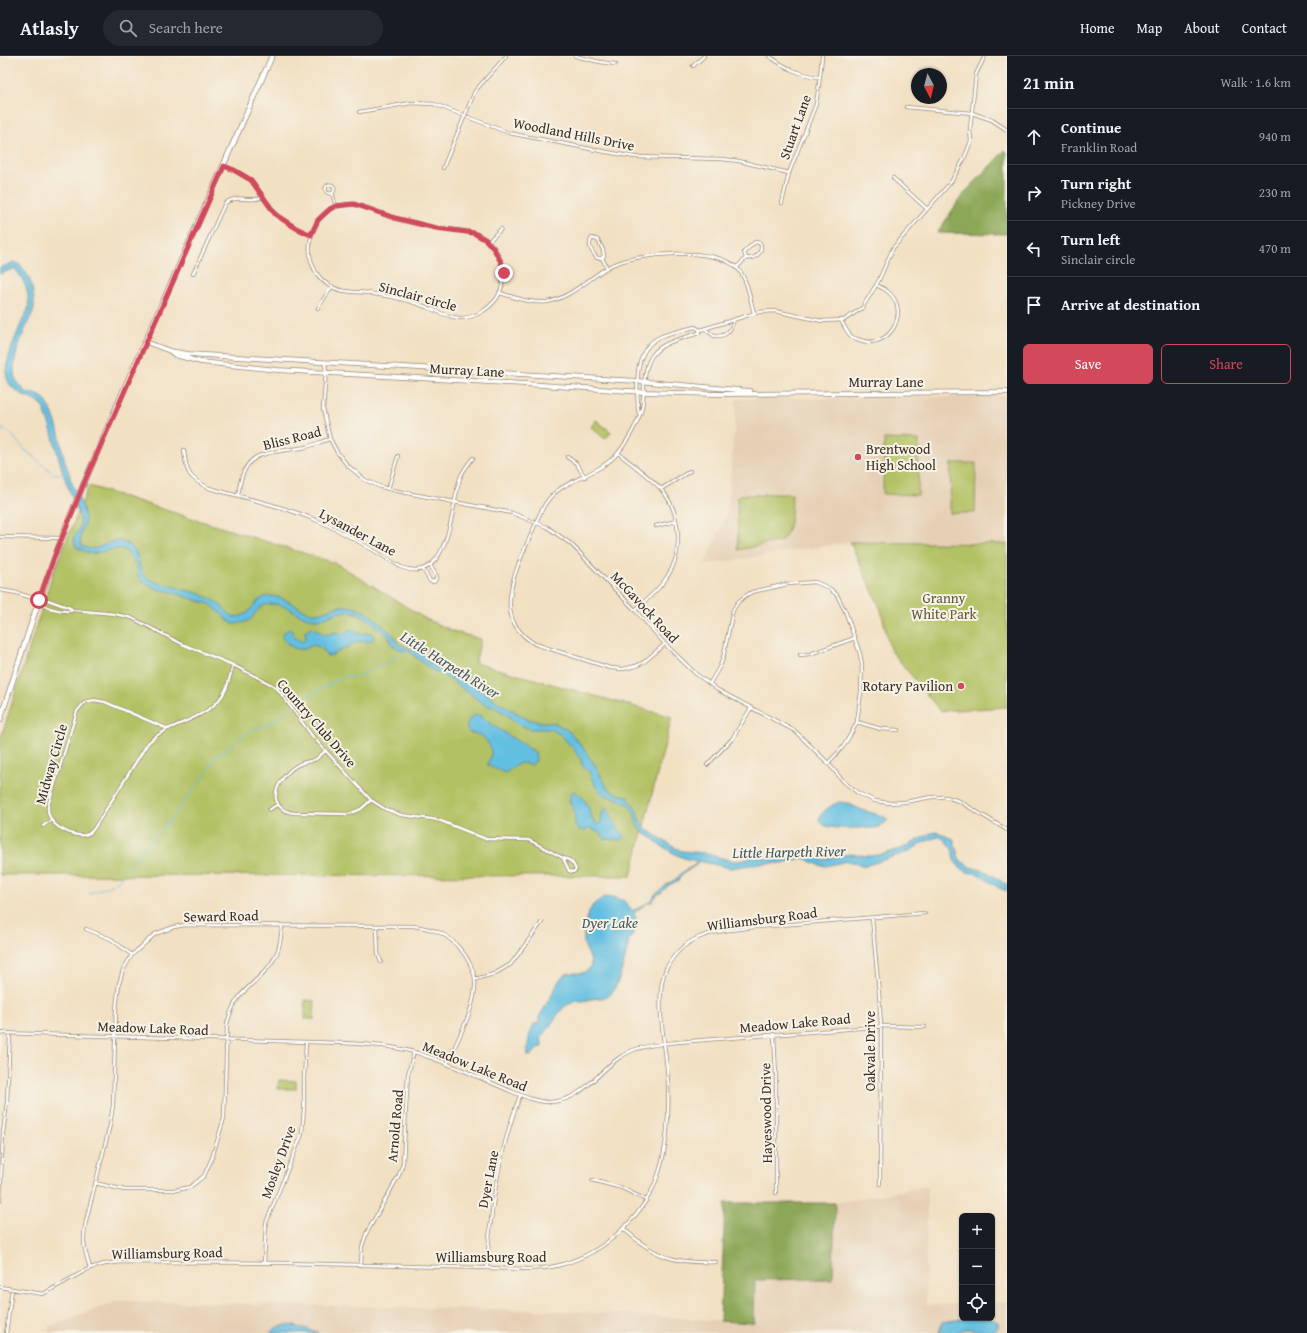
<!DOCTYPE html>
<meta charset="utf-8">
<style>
:root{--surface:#171b24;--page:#242831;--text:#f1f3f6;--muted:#9ea1a6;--line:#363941;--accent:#d1495b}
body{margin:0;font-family:"Gentium Book Plus",serif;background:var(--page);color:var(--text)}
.controls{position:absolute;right:12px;bottom:12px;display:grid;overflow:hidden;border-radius:6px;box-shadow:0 1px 3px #0004}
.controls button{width:36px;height:36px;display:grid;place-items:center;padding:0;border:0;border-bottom:1px solid var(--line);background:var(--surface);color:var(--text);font:20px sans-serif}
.compass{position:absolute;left:911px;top:12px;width:36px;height:36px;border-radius:50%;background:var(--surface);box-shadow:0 1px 3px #0004;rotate:173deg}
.stop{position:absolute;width:12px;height:12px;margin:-9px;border:3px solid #d1495b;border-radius:50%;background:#fff}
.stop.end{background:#d1495b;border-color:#fff;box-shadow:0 1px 4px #0008}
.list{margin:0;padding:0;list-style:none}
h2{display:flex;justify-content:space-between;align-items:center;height:52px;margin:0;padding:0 16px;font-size:17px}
h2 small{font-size:13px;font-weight:400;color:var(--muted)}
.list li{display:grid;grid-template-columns:26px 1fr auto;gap:12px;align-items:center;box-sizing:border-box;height:56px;padding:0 16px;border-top:1px solid var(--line)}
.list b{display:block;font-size:15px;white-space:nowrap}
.list p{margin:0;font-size:13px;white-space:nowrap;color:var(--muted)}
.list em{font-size:13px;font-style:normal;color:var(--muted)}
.actions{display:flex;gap:8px;padding:12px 16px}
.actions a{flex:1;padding:9px 0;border:1px solid var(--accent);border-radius:6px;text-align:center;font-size:14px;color:var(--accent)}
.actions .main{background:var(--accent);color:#fff}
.icon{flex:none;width:22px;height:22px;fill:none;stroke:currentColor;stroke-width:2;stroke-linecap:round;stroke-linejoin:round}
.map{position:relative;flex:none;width:1007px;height:1277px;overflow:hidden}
header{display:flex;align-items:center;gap:24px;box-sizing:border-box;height:56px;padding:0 20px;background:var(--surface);border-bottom:1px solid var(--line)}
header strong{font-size:19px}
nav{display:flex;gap:22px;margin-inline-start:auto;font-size:14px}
.search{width:280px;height:36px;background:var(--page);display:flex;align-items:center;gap:10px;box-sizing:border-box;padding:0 14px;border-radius:22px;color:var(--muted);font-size:15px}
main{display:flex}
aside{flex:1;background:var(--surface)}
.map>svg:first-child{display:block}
.built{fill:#e6d0b5}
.green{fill:#b2c163;stroke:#767640}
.forest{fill:#8da759;stroke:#64683c}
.water{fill:#63bfe1;stroke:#4f7480}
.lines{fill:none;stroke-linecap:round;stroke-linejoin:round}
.stream{stroke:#63bfe1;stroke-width:1}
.minor-casing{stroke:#968570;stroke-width:4}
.secondary-casing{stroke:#968570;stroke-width:5.5}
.primary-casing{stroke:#968570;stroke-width:6}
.minor{stroke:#fff;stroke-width:2.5}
.secondary{stroke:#fff;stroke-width:4}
.primary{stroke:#fff;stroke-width:4.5}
.route{stroke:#d1495b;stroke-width:5}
.poi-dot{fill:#d1495b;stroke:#f7f3e8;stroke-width:1.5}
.labels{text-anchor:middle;stroke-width:4;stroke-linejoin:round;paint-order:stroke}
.street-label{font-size:14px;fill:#3b2a1e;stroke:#f7f3e8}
.poi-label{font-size:14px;fill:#3b2a1e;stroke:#f7f3e8;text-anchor:start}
.park-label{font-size:14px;fill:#5f5733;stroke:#f7f3e8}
.water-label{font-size:15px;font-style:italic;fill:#475758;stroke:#f7f3e8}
</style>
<header>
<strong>Atlasly</strong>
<div class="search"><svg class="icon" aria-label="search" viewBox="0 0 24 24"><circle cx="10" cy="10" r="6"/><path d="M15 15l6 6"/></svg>Search here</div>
<nav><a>Home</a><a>Map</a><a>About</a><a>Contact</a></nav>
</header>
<main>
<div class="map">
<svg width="1007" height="1277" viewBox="0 0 1007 1277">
<rect width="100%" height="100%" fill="#f7f3e8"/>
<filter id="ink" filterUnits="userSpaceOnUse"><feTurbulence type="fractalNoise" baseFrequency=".025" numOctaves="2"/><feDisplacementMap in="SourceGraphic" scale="8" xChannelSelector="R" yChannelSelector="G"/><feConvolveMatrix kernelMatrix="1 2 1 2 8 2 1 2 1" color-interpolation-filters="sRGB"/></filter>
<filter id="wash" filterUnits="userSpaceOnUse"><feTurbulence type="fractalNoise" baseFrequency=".012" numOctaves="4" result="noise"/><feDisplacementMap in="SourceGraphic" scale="16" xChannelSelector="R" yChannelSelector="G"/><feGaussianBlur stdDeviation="0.9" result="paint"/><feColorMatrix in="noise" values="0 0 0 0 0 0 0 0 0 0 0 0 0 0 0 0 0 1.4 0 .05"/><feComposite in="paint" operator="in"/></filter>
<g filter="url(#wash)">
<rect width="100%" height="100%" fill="#f2e0c3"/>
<path class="built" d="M1007,340V488L850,486L704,509L727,458L737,343Z
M927,1130L926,1249L962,1248V1262H992V1247L1007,1246V1277H49L48,1271L117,1245L571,1255L754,1267L755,1224L833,1223L835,1147Z"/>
<path class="green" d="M596,364L611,376L605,383L591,371Z
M884,383L919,384L918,439L883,438Z
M951,407H976L975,457H950Z
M89,430L335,507L352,517L426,563L455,576L481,583L475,607L672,661L631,820L0,819V685L53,517Z
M763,438H792C791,453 793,473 781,485L738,494L737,442L740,439H763Z
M850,486L1007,488V651L940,655L890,593L881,554Z
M305,944L315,945L314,963H305Z
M279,1024L296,1025V1033H278Z"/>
<path class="forest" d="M1005,94L1007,97V178L937,177L962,140Z
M725,1147H835L833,1223L755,1224L754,1267L720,1265Z"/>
<path class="water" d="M14,206C30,211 37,242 33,256C25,271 10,306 15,322C17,327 22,330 24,335C31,339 41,337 46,345C58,363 60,385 65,406C66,410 68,413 69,417C72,433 83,445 85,461C86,470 77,481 82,490C99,499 107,481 123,486C142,492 137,513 145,520C154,528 166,528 176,531C179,532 182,534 185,534C194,536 205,539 213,544C221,548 228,558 234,561C256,560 250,543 269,540C284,539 298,553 311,557C318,559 333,551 341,550C358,549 372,559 384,571C391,578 394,577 397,587C407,595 423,592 429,607L474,630L488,638L492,642L527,663L541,666L554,667L564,672L570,676L581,689L595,709L608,733L618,738L627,740L636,753L640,765L647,774L674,791L682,795L703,797L733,805H739L754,801L771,803L789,801L803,797H808L823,804L849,798L870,800L885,798L903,792L931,777L938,776L954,784L958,800L961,805L970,811L987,816L1007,829V835L999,832L979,818L967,816L960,812L954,804L952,793L944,783L938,781L924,786L908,796L868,809H861L847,805L826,810L819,809L806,803L802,802L781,807L757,808L731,812L698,805L696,809L681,819L678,826C665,827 666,837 656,839L652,846L647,847L634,857L638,869L630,883L628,884L627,886H629C626,898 618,937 607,941C604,942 600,942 597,942C589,943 584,946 575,945C572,948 567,948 564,951C555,960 549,973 541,983L543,991L538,992L532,999L528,1000C526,992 530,974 534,968L539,967V961L553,937L558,926L563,920L569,917H583L588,914L591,910L590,902L584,888V878L588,858L593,849L604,841L618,842L624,845L633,855C636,852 638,853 641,851C645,849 648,846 652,844L655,838C664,834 666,825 677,824L680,818L696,808L697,805L687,803L679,800L658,788L651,781L643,777L637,769L634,757L629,749L618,743L604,739L596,731L588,714L583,711L581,704L573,692L561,679L551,673H530L518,668L507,659L494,651L485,649L448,622L430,613L410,596L401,594L392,589C391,587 391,583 389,581C387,578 384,577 382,575C367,562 359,552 337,557C330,559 323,564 314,563C296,561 285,544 266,549C258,551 256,557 251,563C247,566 238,568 233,568C223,563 214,546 202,546L168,535C158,535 144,528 138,521L137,510L126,495L122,493H114L91,498L76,491L74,484V480L78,476L80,471V462L64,420L56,392L52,376L43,351L42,348C32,343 20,339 12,331C8,327 6,320 6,314C7,301 21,266 28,254C31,241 25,223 15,213H12L0,218V212Z
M311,571L326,579L336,576L343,578L350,573L360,578L371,577L373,579L374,583L371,585L357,586L330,600L326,599L322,592L313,589C310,590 308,593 304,593C295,595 286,588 282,581L284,576L290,573L292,575L294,581L303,586L306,581L305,575Z
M474,659H479C497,673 516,684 535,696L536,703L535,706L531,709L522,707L518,708L505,717L488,709V707C497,692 484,676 469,677C464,670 468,664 474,659Z
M574,735C580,739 586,744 588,750C591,757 590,763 597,768H600C603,763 600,757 605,753L608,754L617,771L624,779L623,783L621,784L605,783L599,777L590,772L585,775L579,774L575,768V756L569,745L571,737Z
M839,746L847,747L862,754L883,760L888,764C884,768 880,771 874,772C870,773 864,771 859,772C848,772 838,773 827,770C807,764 831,749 839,746Z
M969,1262H989L998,1266V1271L994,1274L989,1275L967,1273L961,1274L955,1277H939L942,1266Z
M288,1269L308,1273L319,1277H270C275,1271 280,1270 288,1269Z"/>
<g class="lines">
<path class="stream" d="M0,373L9,376L24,393L54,418L64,417
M401,598L407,595
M909,795L916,790
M975,817L987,823
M674,824L684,817
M89,838L106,831L118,825L153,782L170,765L196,731L210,712L215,700L223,696L242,680L250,675L271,667L298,645L345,620L355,621L371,615L398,600
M652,845L658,839"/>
</g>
</g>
<g filter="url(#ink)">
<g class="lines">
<g class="minor-casing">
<path id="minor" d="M575,0L600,6L616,8
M769,0C786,12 799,19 820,21
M693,10L704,0
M906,51L972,57L992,64L1007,74
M359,56L411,47L434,48L509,77L601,95L635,101L722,103L739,105L789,117
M224,110L233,114L251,124L276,159L296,172L311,179
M443,112L475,35L506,0
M893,122L927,153
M325.5 133a4.5 4.5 0 1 1 9 0a4.5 4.5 0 1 1-9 0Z
M332,137L336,150
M782,147L789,117L816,48L820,21L822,0
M347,148C365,148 380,158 396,163C410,166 424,170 438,172C449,173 462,174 473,177C500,185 511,219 497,242C489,253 475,262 461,262C446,262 432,252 418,248C404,243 389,240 374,238C358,235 341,238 327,228C302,211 305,169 330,153C335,150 342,149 347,148Z
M488,186L501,173
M602,202H597C592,196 587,189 592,182L598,184L603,194L604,200L602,202L607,212
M736,212L746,202C755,204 764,196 760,187L755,186L744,196L746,202
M193,218L225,147C241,137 249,148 263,141
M499,237C515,241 531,248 547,246C571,242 590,221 610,210C636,197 719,189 739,214C748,226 750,243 754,257
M318,252L332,230
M841,265C844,269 847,277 851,280C853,282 857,283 860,284C890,295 912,254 887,235C884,232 880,231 876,229
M705,273L714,280C726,281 731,275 734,264
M700,274L759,256L775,255L822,265L844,264L862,252L878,226L893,192L951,126L964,103L971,85L970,73L976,18L985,0
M325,307L326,317L323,353L330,383L337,396L347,409L365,424L381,431L402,436L512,457L547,471L571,488L635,554L665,588L696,618L718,634L795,675L828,707L844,726L858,737L875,745L890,747L905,746L932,741H946L959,745L1007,774
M639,357L638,353C637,328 633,294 660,281C671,276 684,274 695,271L700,274L699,277C684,282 666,285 655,296C642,309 645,335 642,352C639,365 627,386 618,397C598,420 564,423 548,444C541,453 537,464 533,474C523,497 508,527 510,552C511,569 522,580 535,588L610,612L623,613L636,610L644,606L665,588
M184,394C186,416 188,422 209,432C245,442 283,450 318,465C347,477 374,495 401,511C450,531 451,450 460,422C463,414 468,408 473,402
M618,397C632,408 647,419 660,432C681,454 684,497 667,521C659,534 646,544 635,554
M567,401L576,407L585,421
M388,433L398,400
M661,433L690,415
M238,440C240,426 242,411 255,402C265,395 293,394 306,391C314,389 322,385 330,383
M656,470L676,465
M0,481L61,482
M423,513L430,525L434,526L437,521L430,509
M0,534L17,537L39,544L45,543L70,552L73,554C67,557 49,553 44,549C43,549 40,545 39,544
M73,554L115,558L132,562L182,588L233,609L276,631L313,681L371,744L385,753L401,759L432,763L441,765L486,783L529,784L563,802L569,815L573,816L576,814C573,806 571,804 563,802
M800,599L810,598L855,582
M710,627L720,610L723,602L733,554L738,546L745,540L752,536L788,528L815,526L829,532L837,539L846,557L860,598L862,608L861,636L857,666L852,676L843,691L828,707
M94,644L105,646L168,673L156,680L148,687L95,771C92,775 90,778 85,779C81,780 77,779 73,778C59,773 47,766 48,750L77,655L85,646Z
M857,666L881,673L898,674
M168,673C189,663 215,657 226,633C229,625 231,617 233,609
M326,694C323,697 320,700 316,703C310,706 302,706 296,710C286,716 274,731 276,743C278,752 286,756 294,757L349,758L361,753L371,744
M707,709L732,683L751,652
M269,754L278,748
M43,770L51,764
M872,862L879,937L881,970L880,1128
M377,870L378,898L381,906
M86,873L111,883L132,899
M475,923L494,918L511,908L542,866
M0,977L343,987C371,989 400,990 426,1000C456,1010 484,1024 513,1036C525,1041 537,1046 550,1046C586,1045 601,1008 631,995C645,989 663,988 678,986L886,970L925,971
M774,978L776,1019V1137
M592,1124L622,1132L646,1144
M95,1127L125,1134H176L190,1131L204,1120L212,1102L224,1062L227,968C230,958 233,948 240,940C251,927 266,918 274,903C280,893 281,881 282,870
M0,1145L3,1077L7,1046L10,978
M623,1172C654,1201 675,1208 716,1206
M264,1207L266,1167L302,1078L304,1052V1022L306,987
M361,1209L362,1191L366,1178L399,1119L403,1107L408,1018L414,996
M90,1212C84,1192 82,1186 86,1165L110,1069L113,1049L116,953L119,928L123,914L132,899L155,878L174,871L185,869L413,870C435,873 447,877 461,894C468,902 474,914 475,924C477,951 457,984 447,1008
M487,1212C490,1154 499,1094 520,1040
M0,1231L43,1238L90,1212L105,1208L121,1206L285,1207L530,1213C540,1212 550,1212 560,1209C605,1197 647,1159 660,1113C668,1086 669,1054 668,1026C667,994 653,941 666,913C683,879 712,876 745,872L925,857
M6,1277L12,1233"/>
</g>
<g class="secondary-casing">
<path id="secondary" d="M146,286L170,295L188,298L637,325L750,335
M170,295L175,299L201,306L277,314L541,329L644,336L716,338L1007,336"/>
</g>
<g class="primary-casing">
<path id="primary" d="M0,664L35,556L68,465L124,333L272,0"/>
</g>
<use href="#minor" class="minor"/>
<use href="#secondary" class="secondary"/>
<use href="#primary" class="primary"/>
</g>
</g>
<g class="lines" filter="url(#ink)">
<path class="route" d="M39,544L55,499L84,427L224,110L234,114L251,124L276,159L296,172L311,179L318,164L330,153L336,150L354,148L395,162L436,172L474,177L486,184L494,193L502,208L504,217"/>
</g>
<g class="poi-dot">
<circle cx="858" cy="401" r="4"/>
<circle cx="961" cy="630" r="4"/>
</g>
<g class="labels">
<g class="street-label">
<text transform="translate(795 71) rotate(-70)" y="5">Stuart Lane</text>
<text transform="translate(574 78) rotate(11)" y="5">Woodland Hills Drive</text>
<text transform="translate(418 240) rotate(15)" y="5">Sinclair circle</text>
<text transform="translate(467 314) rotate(3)" y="5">Murray Lane</text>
<text x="886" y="331">Murray Lane</text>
<text transform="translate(292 382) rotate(-14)" y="5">Bliss Road</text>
<text transform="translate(358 476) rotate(28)" y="5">Lysander Lane</text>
<text transform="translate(645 551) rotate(47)" y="5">McGavock Road</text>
<text transform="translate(317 667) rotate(49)" y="5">Country Club Drive</text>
<text transform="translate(51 708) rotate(-74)" y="5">Midway Circle</text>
<text transform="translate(221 860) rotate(-1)" y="5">Seward Road</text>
<text transform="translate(762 863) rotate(-7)" y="5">Williamsburg Road</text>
<text transform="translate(795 967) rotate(-5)" y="5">Meadow Lake Road</text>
<text transform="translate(153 972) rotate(2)" y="5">Meadow Lake Road</text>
<text transform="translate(870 995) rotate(-90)" y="5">Oakvale Drive</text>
<text transform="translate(475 1010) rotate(22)" y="5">Meadow Lake Road</text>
<text transform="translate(766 1057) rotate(-91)" y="5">Hayeswood Drive</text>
<text transform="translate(395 1070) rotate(-85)" y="5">Arnold Road</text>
<text transform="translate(278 1106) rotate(-70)" y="5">Mosley Drive</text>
<text transform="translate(488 1123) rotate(-79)" y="5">Dyer Lane</text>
<text transform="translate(167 1197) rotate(-1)" y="5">Williamsburg Road</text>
<text x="491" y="1206">Williamsburg Road</text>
</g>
<g class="poi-label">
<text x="866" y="398">Brentwood<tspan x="866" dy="16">High School</tspan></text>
<text x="953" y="635" text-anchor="end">Rotary Pavilion</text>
</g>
<g class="park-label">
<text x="944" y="547">Granny<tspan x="944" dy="16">White Park</tspan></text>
</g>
<g class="water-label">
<text transform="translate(450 609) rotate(32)" y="5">Little Harpeth River</text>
<text transform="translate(789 796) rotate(-1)" y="5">Little Harpeth River</text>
<text x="610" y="872">Dyer Lake</text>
</g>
</g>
</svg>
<div class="controls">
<button>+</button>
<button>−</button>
<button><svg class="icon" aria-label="locate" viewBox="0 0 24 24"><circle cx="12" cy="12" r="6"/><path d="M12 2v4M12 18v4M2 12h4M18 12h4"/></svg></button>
</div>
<svg class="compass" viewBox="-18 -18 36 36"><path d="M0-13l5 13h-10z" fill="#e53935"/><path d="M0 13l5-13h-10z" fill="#9ea1a6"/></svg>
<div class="stop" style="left:39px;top:544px"></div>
<div class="stop end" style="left:504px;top:217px"></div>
</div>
<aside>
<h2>21 min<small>Walk · 1.6 km</small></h2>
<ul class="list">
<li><svg class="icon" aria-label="ahead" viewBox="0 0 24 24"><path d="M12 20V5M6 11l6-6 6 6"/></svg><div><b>Continue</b><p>Franklin Road</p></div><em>940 m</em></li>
<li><svg class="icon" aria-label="right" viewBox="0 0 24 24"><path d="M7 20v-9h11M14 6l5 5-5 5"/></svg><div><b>Turn right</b><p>Pickney Drive</p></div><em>230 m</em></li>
<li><svg class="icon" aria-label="left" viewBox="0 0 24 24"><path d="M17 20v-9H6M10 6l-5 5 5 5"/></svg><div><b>Turn left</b><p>Sinclair circle</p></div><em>470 m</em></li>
<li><svg class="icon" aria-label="arrive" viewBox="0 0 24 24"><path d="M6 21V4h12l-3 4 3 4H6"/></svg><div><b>Arrive at destination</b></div></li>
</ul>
<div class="actions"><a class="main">Save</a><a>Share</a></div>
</aside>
</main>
